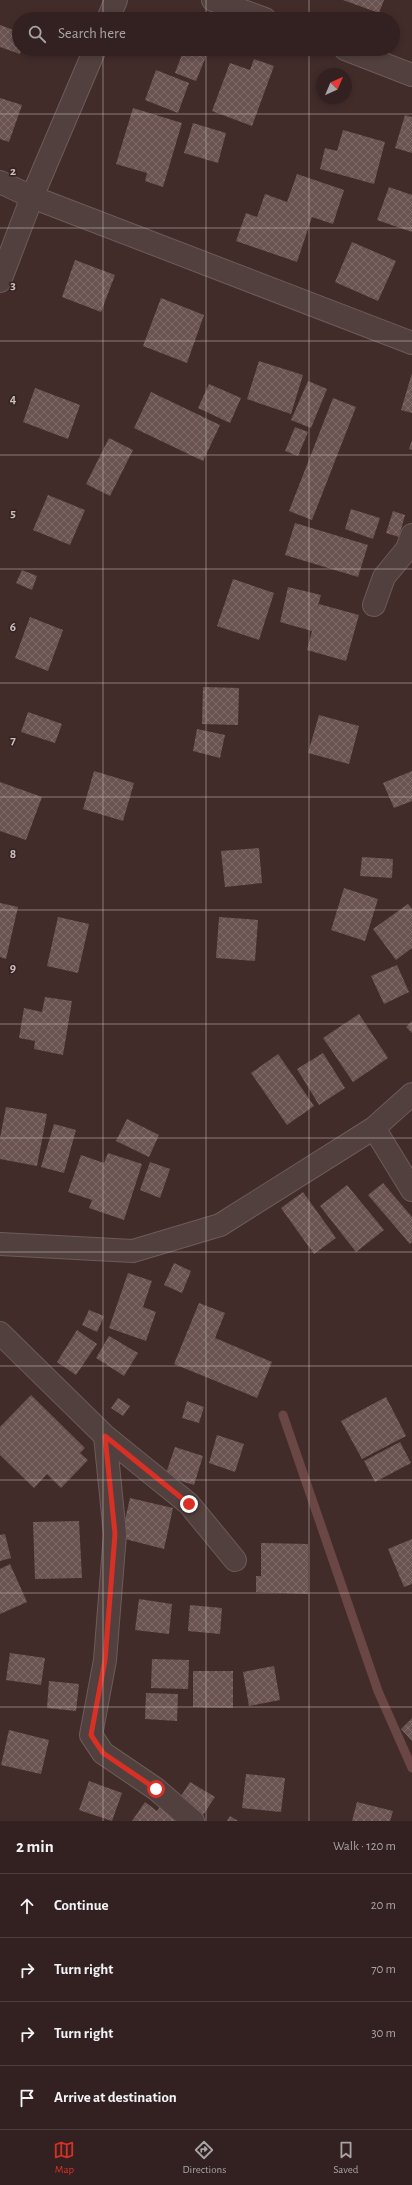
<!DOCTYPE html>
<meta charset="utf-8">
<style>
:root{--surface:#322120;--page:#3d2e2d;--text:#f1f3f6;--muted:#a8a3a5;--line:#4d3e3e;--accent:#d93025}
body{margin:0;font-family:"Alegreya Sans",sans-serif;background:var(--page);color:var(--text)}
.compass{position:absolute;left:316px;top:68px;width:36px;height:36px;border-radius:50%;background:var(--surface);box-shadow:0 2px 6px #0003;rotate:44deg}
.stop{position:absolute;width:12px;height:12px;margin:-9px;border:3px solid #d93025;border-radius:50%;background:#fff}
.stop.end{background:#d93025;border-color:#fff;box-shadow:0 1px 4px #0008}
.list{margin:0;padding:0;list-style:none}
h2{display:flex;justify-content:space-between;align-items:center;height:52px;margin:0;padding:0 16px;font-size:17px}
h2 small{font-size:13px;font-weight:400;color:var(--muted)}
.list li{display:grid;grid-template-columns:26px 1fr auto;gap:12px;align-items:center;box-sizing:border-box;height:64px;padding:0 16px;border-top:1px solid var(--line)}
.list b{display:block;font-size:15px;white-space:nowrap}
.list em{font-size:13px;font-style:normal;color:var(--muted)}
.icon{flex:none;width:22px;height:22px;fill:none;stroke:currentColor;stroke-width:2;stroke-linecap:round;stroke-linejoin:round}
.map{position:relative;flex:none;width:412px;height:1821px;overflow:hidden}
.search{position:absolute;background:var(--surface);box-shadow:0 2px 6px #0003;left:12px;right:12px;top:12px;height:44px;display:flex;align-items:center;gap:10px;box-sizing:border-box;padding:0 14px;border-radius:22px;color:var(--muted);font-size:15px}
.sheet{height:308px;background:var(--surface)}
nav{display:flex;justify-content:space-around;align-items:center;box-sizing:border-box;height:56px;border-top:1px solid var(--line);background:var(--surface);font-size:11px;color:var(--muted)}
nav a{display:grid;justify-items:center;gap:2px}
nav .on{color:var(--accent)}
.map>svg:first-child{display:block}
.lines{fill:none;stroke-linecap:round;stroke-linejoin:round}
.stream{stroke:#6a4744;stroke-width:9}
.building{fill:url(#building-cross-hatch)}
.street-casing{stroke:#6c5b5a;stroke-width:24}
.street{stroke:#52403e;stroke-width:22}
.route{stroke:#d93025;stroke-width:5}
.grid{fill:none;stroke:#cbbdbc;stroke-width:1;stroke-opacity:0.55}
.grid-label{font-size:13px;text-anchor:middle;font-weight:bold;fill:#cbbdbc;stroke:#372523;stroke-width:3.5;stroke-linejoin:round;paint-order:stroke}
</style>
<div class="map">
<svg width="412" height="1821" viewBox="0 0 412 1821">
<defs>
<pattern id="building-cross-hatch" width="8" height="8" patternUnits="userSpaceOnUse"><rect width="8" height="8" fill="#6a5351"/><path d="M0 0l8 8M0 8l8-8" fill="none" stroke="#7e6a68"/></pattern>
</defs>
<rect width="100%" height="100%" fill="#422c2a"/>
<g class="lines">
<path class="stream" d="M283,1415L378,1691L412,1768"/>
</g>
<path class="building" d="M343,0H384L379,13Z
M0,25L19,32V49H21L20,54L0,47Z
M184,49H209L196,81L175,73Z
M254,59L274,66L252,126L212,111L230,63L250,70Z
M156,70L189,83L178,113L145,100Z
M0,98L22,105L9,142L0,139Z
M133,108L182,123L163,187L145,181L147,173L116,164Z
M405,115L412,117V153L395,148Z
M193,123L226,133L218,163L184,153Z
M343,130L385,142L374,184L320,169L325,148L337,151Z
M297,174L344,190L333,224L312,217L297,262L236,241L246,213L257,217L265,194L287,202Z
M389,187L412,195V232L377,220Z
M352,242L396,261L378,301L335,282Z
M75,260L115,275L101,312L62,297Z
M161,298L204,315L187,363L143,346Z
M259,361L303,375L291,414L247,399Z
M412,373V413L401,410Z
M308,381L327,389L311,428L291,420Z
M209,384L241,398L230,423L198,408Z
M35,388L80,405L68,439L23,422Z
M151,392L220,425L203,461L134,428Z
M333,398L356,407L312,520L289,511Z
M295,427L308,432L298,456L285,451Z
M109,438L133,450L110,496L86,484Z
M412,440V450L409,449Z
M48,495L85,510L70,545L33,530Z
M351,509L380,518L373,539L345,529Z
M393,511L405,515L399,537L386,533Z
M295,523L368,545L358,577L285,555Z
M22,570L37,576L32,590L16,583Z
M233,579L274,593L259,640L217,626Z
M288,587L321,595L317,609L319,604L359,615L346,661L307,650L312,631L280,622Z
M30,617L63,630L48,671L15,658Z
M203,687L239,688L238,725L202,724Z
M28,712L62,724L55,743L21,732Z
M319,715L359,726L349,764L308,753Z
M197,729L225,735L220,758L193,751Z
M94,771L134,783L123,821L83,809Z
M412,771V801L394,808L383,783Z
M0,782L42,797L26,840L0,831Z
M259,848L262,883L225,887L221,851Z
M362,857L393,859L392,878L360,876Z
M344,888L378,899L365,941L331,930Z
M0,903L18,907L6,959L0,957Z
M408,904L412,909V948L396,960L373,929Z
M58,917L89,924L78,973L47,966Z
M219,917L258,920L255,961L216,958Z
M397,965L409,992L384,1004L371,976Z
M45,997L72,1001L63,1055L34,1049L35,1041L19,1038L24,1008L42,1012Z
M359,1014L388,1058L353,1082L323,1038Z
M412,1021V1033L406,1027Z
M323,1053L345,1088L319,1105L297,1069Z
M278,1054L314,1106L287,1125L251,1073Z
M6,1107L47,1114L37,1166L0,1159V1138Z
M127,1119L159,1135L149,1157L116,1141Z
M54,1124L76,1130L64,1173L41,1167Z
M108,1153L142,1164L124,1220L89,1208L92,1200L68,1192L81,1155L104,1163Z
M150,1162L170,1169L160,1198L140,1190Z
M383,1183L412,1217V1242L410,1244L368,1195Z
M347,1185L384,1230L356,1252L320,1206Z
M303,1192L336,1238L314,1254L281,1208Z
M174,1263L191,1271L182,1293L164,1285Z
M128,1273L152,1281L143,1307L156,1312L146,1341L109,1328Z
M199,1303L225,1313L215,1338L272,1362L257,1398L174,1364Z
M89,1310L104,1316L97,1332L82,1325Z
M77,1330L97,1344L76,1375L57,1362Z
M109,1336L138,1353L124,1376L96,1358Z
M31,1395L85,1448L80,1453L88,1460L61,1488L47,1474L34,1488L0,1455V1427Z
M386,1397L406,1436L362,1459L341,1421Z
M118,1398L130,1406L123,1416L111,1408Z
M187,1401L204,1407L199,1423L182,1418Z
M217,1435L244,1444L235,1472L209,1463Z
M400,1442L411,1463L375,1482L364,1461Z
M175,1447L203,1456L194,1485L165,1476Z
M130,1498L173,1508L164,1549L121,1538Z
M79,1521L82,1578L35,1579L33,1522Z
M5,1534L11,1558L0,1561V1535Z
M412,1539V1584L404,1587L388,1549Z
M261,1543L308,1544V1594L256,1592V1576H261Z
M10,1564L27,1602L0,1614V1569Z
M139,1599L172,1604L169,1634L135,1630Z
M190,1605L222,1608L220,1634L188,1631Z
M10,1653L45,1658L41,1685L6,1680Z
M152,1659L189,1660L188,1689L151,1688Z
M274,1666L280,1700L249,1706L243,1672Z
M193,1671H233V1708L193,1707Z
M49,1681L79,1684L76,1711L47,1708Z
M146,1693L178,1694L177,1721L145,1719Z
M412,1718V1741L401,1729Z
M9,1730L49,1740L41,1774L1,1765Z
M246,1774L285,1778L281,1812L242,1808Z
M89,1781L122,1793L112,1821L79,1810Z
M190,1782L215,1797L201,1818L177,1802Z
M145,1802L157,1811L162,1804L179,1821H132Z
M357,1802L393,1811L390,1821H352Z
M230,1816L238,1821H227Z"/>
<g class="lines">
<g class="street-casing">
<path id="street" d="M213,0L265,19
M108,19L116,0
M345,49L412,75
M0,182L32,197L412,343
M0,281L32,197L95,49
M374,605L384,577L407,549L412,535
M374,1128L412,1190
M0,1244L133,1251L220,1225L374,1128L412,1094
M0,1333L105,1436L189,1504L235,1560
M105,1436L115,1534L105,1660L91,1735L103,1753L156,1789L193,1821"/>
</g>
<use href="#street" class="street"/>
</g>
<g class="lines">
<path class="route" d="M156,1789L103,1753L91,1735L105,1660L115,1534L105,1436L189,1504"/>
</g>
<path class="grid" d="M103,0V19M206,0V19M309,0V19M103,49V1821M206,49V1821M309,49V1821M0,114H412M0,228H412M0,341H412M0,455H412M0,569H412M0,683H412M0,797H412M0,910H412M0,1024H412M0,1138H412M0,1252H412M0,1366H412M0,1480H412M0,1593H412M0,1707H412"/>
<g class="grid-label">
<text x="13" y="175">2</text>
<text x="13" y="289">3</text>
<text x="13" y="403">4</text>
<text x="13" y="517">5</text>
<text x="13" y="631">6</text>
<text x="13" y="744">7</text>
<text x="13" y="858">8</text>
<text x="13" y="972">9</text>
</g>
</svg>
<svg class="compass" viewBox="-18 -18 36 36"><path d="M0-13l5 13h-10z" fill="#e53935"/><path d="M0 13l5-13h-10z" fill="#a8a3a5"/></svg>
<div class="stop" style="left:156px;top:1789px"></div>
<div class="stop end" style="left:189px;top:1504px"></div>
<div class="search"><svg class="icon" aria-label="search" viewBox="0 0 24 24"><circle cx="10" cy="10" r="6"/><path d="M15 15l6 6"/></svg>Search here</div>
</div>
<section class="sheet">
<h2>2 min<small>Walk · 120 m</small></h2>
<ul class="list">
<li><svg class="icon" aria-label="ahead" viewBox="0 0 24 24"><path d="M12 20V5M6 11l6-6 6 6"/></svg><div><b>Continue</b></div><em>20 m</em></li>
<li><svg class="icon" aria-label="right" viewBox="0 0 24 24"><path d="M7 20v-9h11M14 6l5 5-5 5"/></svg><div><b>Turn right</b></div><em>70 m</em></li>
<li><svg class="icon" aria-label="right" viewBox="0 0 24 24"><path d="M7 20v-9h11M14 6l5 5-5 5"/></svg><div><b>Turn right</b></div><em>30 m</em></li>
<li><svg class="icon" aria-label="arrive" viewBox="0 0 24 24"><path d="M6 21V4h12l-3 4 3 4H6"/></svg><div><b>Arrive at destination</b></div></li>
</ul>
</section>
<nav>
<a class="on"><svg class="icon" aria-label="map" viewBox="0 0 24 24"><path d="M3 6l6-2 6 2 6-2v14l-6 2-6-2-6 2zM9 4v14M15 6v14"/></svg>Map</a>
<a><svg class="icon" aria-label="directions" viewBox="0 0 24 24"><path d="M12 3l9 9-9 9-9-9zM9 14v-3h6M13 9l2 2-2 2"/></svg>Directions</a>
<a><svg class="icon" aria-label="saved" viewBox="0 0 24 24"><path d="M7 4h10v16l-5-4-5 4z"/></svg>Saved</a>
</nav>
